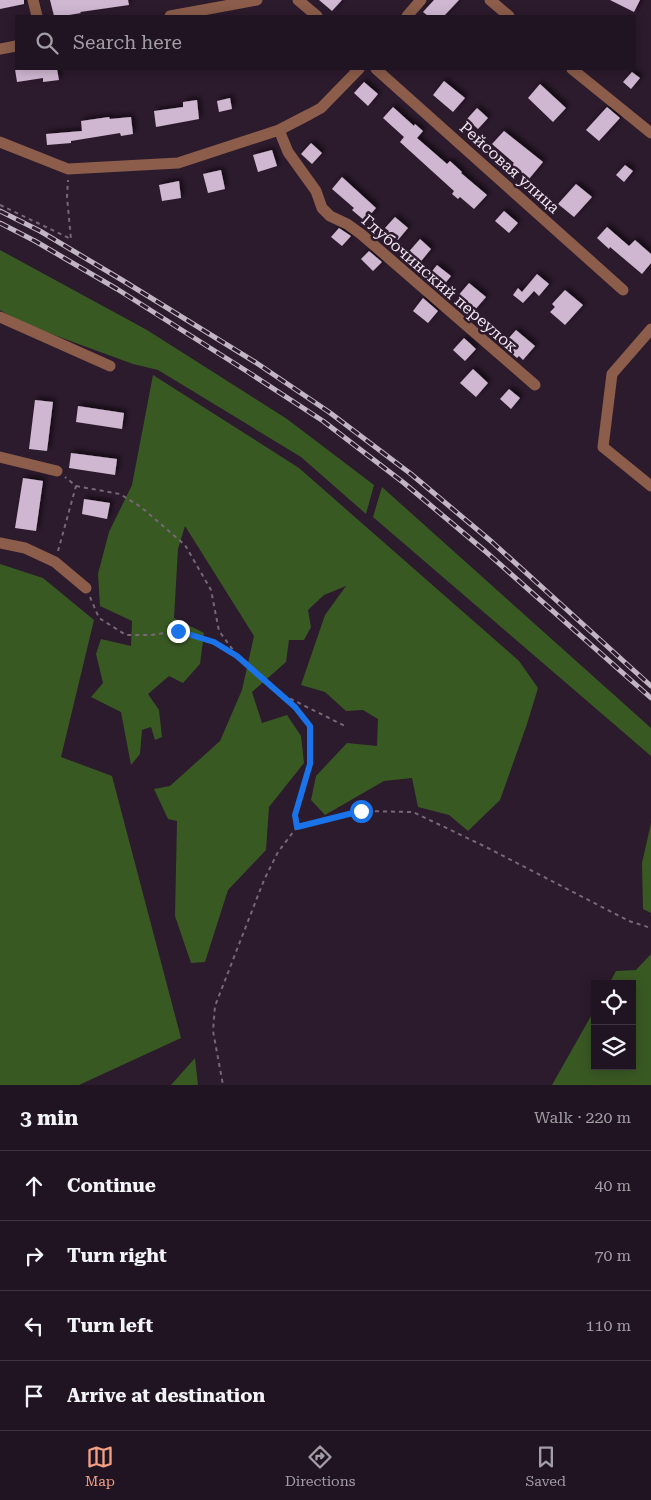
<!DOCTYPE html>
<meta charset="utf-8">
<style>
:root{--surface:#211422;--page:#2d212f;--text:#f1f3f6;--muted:#a29ea5;--line:#3e3340;--accent:#f39f82}
body{margin:0;font-family:"Roboto Serif",serif;background:var(--page);color:var(--text)}
.controls{position:absolute;right:15px;bottom:15px;display:grid;overflow:hidden;border-radius:0px;box-shadow:0 2px 12px #0003}
.controls button{width:45px;height:45px;display:grid;place-items:center;padding:0;border:0;border-bottom:1px solid var(--line);background:var(--surface);color:var(--text);font:25px sans-serif}
.stop{position:absolute;width:15px;height:15px;margin:-11px;border:4px solid #1a73e8;border-radius:50%;background:#fff}
.stop.end{background:#1a73e8;border-color:#fff;box-shadow:0 1px 5px #0008}
.list{margin:0;padding:0;list-style:none}
h2{display:flex;justify-content:space-between;align-items:center;height:65px;margin:0;padding:0 20px;font-size:21px}
h2 small{font-size:16px;font-weight:400;color:var(--muted)}
.list li{display:grid;grid-template-columns:32px 1fr auto;gap:15px;align-items:center;box-sizing:border-box;height:70px;padding:0 20px;border-top:1px solid var(--line)}
.list b{display:block;font-size:19px;white-space:nowrap}
.list em{font-size:16px;font-style:normal;color:var(--muted)}
.icon{flex:none;width:28px;height:28px;fill:none;stroke:currentColor;stroke-width:2;stroke-linecap:round;stroke-linejoin:round}
.map{position:relative;flex:none;width:651px;height:1085px;overflow:hidden}
.search{position:absolute;background:var(--surface);box-shadow:0 2px 12px #0003;left:15px;right:15px;top:15px;height:55px;display:flex;align-items:center;gap:12px;box-sizing:border-box;padding:0 18px;border-radius:0px;color:var(--muted);font-size:19px}
.sheet{height:345px;background:var(--surface)}
nav{display:flex;justify-content:space-around;align-items:center;box-sizing:border-box;height:70px;border-top:1px solid var(--line);background:var(--surface);font-size:14px;color:var(--muted)}
nav a{display:grid;justify-items:center;gap:2px}
nav .on{color:var(--accent)}
.map>svg:first-child{display:block}
.forest{fill:#395923}
.building{fill:#cfb7d1;filter:url(#shadow)}
.lines{fill:none;stroke-linecap:round;stroke-linejoin:round}
.path{stroke:#776778;stroke-width:2;stroke-dasharray:4 4;stroke-linecap:butt}
.minor{stroke:#8b5d4a;stroke-width:11}
.rail-casing{stroke:#c2b5c3;stroke-width:5}
.rail{stroke:#2c1a2d;stroke-width:3;stroke-dasharray:9;stroke-linecap:butt}
.route{stroke:#1a73e8;stroke-width:6}
.labels{text-anchor:middle;stroke-width:5;stroke-linejoin:round;paint-order:stroke}
.street-label{font-size:16px;fill:#f2e6f3;stroke:#2c1a2d}
</style>
<div class="map">
<svg width="651" height="1085" viewBox="0 0 651 1085">
<defs>
<filter id="shadow"><feDropShadow dx="3" dy="-3" stdDeviation="2.5" flood-color="#0009"/></filter>
</defs>
<rect width="100%" height="100%" fill="#2c1a2d"/>
<path class="forest" d="M0,250L147,330L287,419L374,485L366,514L301,457L158,370L133,364L24,324L0,310Z
M153,375L299,468L519,661L538,688L527,724L500,800L468,831L449,815L418,807L412,778L384,781L325,815L311,800L316,776L347,743L377,746L378,719L363,710L346,711L325,692L301,685L325,615L346,586L324,595L308,610L311,627L304,640H289L286,662L252,692L262,723L287,715L301,736L304,763L269,807L266,850L228,890L205,962L191,963L175,916L177,821L168,819L154,789L170,786L220,741L242,690L254,636L185,526L178,549L174,618L204,633L200,664L183,683L169,676L148,694L159,710L162,737L155,740L151,727L142,730L140,754L131,765L121,712L91,697L103,683L96,654L101,639L131,646L132,621L100,606L98,574L109,532L132,485Z
M382,487L651,728V756L373,517Z
M0,564L43,578L94,620L61,757L112,776L181,1038L79,1085H0Z
M651,823V913L643,909L642,863Z
M651,954V1085H552L595,1009V1066H632V984H609L616,971L636,970Z
M195,1058L198,1085H171Z"/>
<path class="building" d="M0,0H24V4L0,9Z
M50,0H128L129,5L80,12L81,13L63,16H54Z
M319,0H342L332,11Z
M434,0H459L444,16H428L423,12Z
M610,0H640L634,12Z
M15,69H57L59,80L43,82V78L17,82Z
M632,72L640,78L631,89L623,82Z
M444,81L465,98L453,112L433,95Z
M364,82L378,94L368,106L354,93Z
M540,84L566,108L553,122L528,98Z
M230,98L232,109L219,112L217,101Z
M197,100L199,119L156,127L154,111L183,107V102Z
M393,107L414,126L415,124L423,131L417,138L447,164L450,161L462,172L461,173L487,195L474,209L460,197L458,199L452,194L454,191L400,142L404,137L383,118Z
M607,107L620,118L599,141L586,130Z
M477,108L488,118L478,129L467,119Z
M109,117L110,119L131,117L133,134L121,136L120,133L71,141V143L47,145L46,134L82,131L81,121Z
M504,131L543,162L529,179L512,165L514,163L492,144Z
M311,143L322,153L312,164L301,154Z
M272,150L277,166L258,172L253,155Z
M625,165L633,171L624,182L616,175Z
M221,170L225,189L208,193L203,174Z
M342,177L376,208L365,221L352,210L354,208L332,189Z
M179,181L181,198L162,201L159,185Z
M576,184L592,197L574,217L558,204Z
M504,211L518,223L509,233L495,221Z
M395,217L408,228L398,240L395,237L393,239L387,234L389,231L385,228Z
M607,227L629,246L635,240L651,254V263L642,274L610,247L609,249L597,238Z
M339,228L351,236L342,246L331,237Z
M420,239L431,249L418,265L406,255Z
M369,251L382,262L373,271L361,259Z
M437,265L451,276L443,286L429,275Z
M537,274L549,284L539,296L534,291L523,303L513,295L518,288L522,292Z
M469,283L486,297L474,311L457,297Z
M565,290L583,305L565,325L550,312L555,307L552,304Z
M423,298L438,311L428,323L413,311Z
M516,330L535,346L523,360L519,356L517,358L510,352L511,350L509,349L513,343L508,339Z
M464,338L476,349L465,361L453,350Z
M473,369L488,383L476,397L460,383Z
M509,389L520,398L511,409L500,399Z
M35,400L53,402L47,451L29,449Z
M78,406L124,413L122,429L76,422Z
M71,453L117,459L115,475L69,468Z
M23,478L43,481L36,531L15,528Z
M84,499L110,503L107,519L82,514Z"/>
<g class="lines">
<path class="path" d="M0,205L71,239L67,197L68,180
M76,486L120,494L141,507L185,545L211,590L219,631L236,654
M58,551L76,486L65,477
M90,597L99,618L126,635H151L178,631L214,642L237,656L295,707L310,726V763L296,808L295,815L297,827L278,852L264,880L215,1006L213,1031L223,1085
M283,695L347,727
M297,827L361,811L413,812L486,847L629,921L651,928"/>
<path class="minor" d="M33,0L37,16
M298,0L317,16
M490,0L509,16
M170,16L257,0
M407,16L421,0
M0,49L16,46
M376,69L623,290
M572,69L651,133
M279,130L288,152L316,191L322,208L330,216L347,224L361,234L535,385
M0,142L68,169L178,163L279,130L310,114L321,108L359,69
M0,317L110,366
M651,329L612,374L603,447L651,486
M0,457L57,471
M0,543L25,548L55,562L86,588"/>
<g class="rail-casing">
<path id="rail" d="M0,211L40,231L122,280L255,362L329,412L411,474L492,542L651,686
M0,223L35,241L117,289L248,372L323,421L404,483L485,551L651,698"/>
</g>
<use href="#rail" class="rail"/>
</g>
<g class="lines">
<path class="route" d="M178,631L214,642L237,656L295,707L310,726V764L295,815L297,827L361,811"/>
</g>
<g class="labels">
<g class="street-label">
<text transform="translate(510 167) rotate(42)" y="6">Рейсовая улица</text>
<text transform="translate(440 283) rotate(41)" y="6">Глубочинский переулок</text>
</g>
</g>
</svg>
<div class="controls">
<button><svg class="icon" aria-label="locate" viewBox="0 0 24 24"><circle cx="12" cy="12" r="6"/><path d="M12 2v4M12 18v4M2 12h4M18 12h4"/></svg></button>
<button><svg class="icon" aria-label="layers" viewBox="0 0 24 24"><path d="M12 4l9 5-9 5-9-5zM3 14l9 5 9-5"/></svg></button>
</div>
<div class="stop" style="left:361px;top:811px"></div>
<div class="stop end" style="left:178px;top:631px"></div>
<div class="search"><svg class="icon" aria-label="search" viewBox="0 0 24 24"><circle cx="10" cy="10" r="6"/><path d="M15 15l6 6"/></svg>Search here</div>
</div>
<section class="sheet">
<h2>3 min<small>Walk · 220 m</small></h2>
<ul class="list">
<li><svg class="icon" aria-label="ahead" viewBox="0 0 24 24"><path d="M12 20V5M6 11l6-6 6 6"/></svg><div><b>Continue</b></div><em>40 m</em></li>
<li><svg class="icon" aria-label="right" viewBox="0 0 24 24"><path d="M7 20v-9h11M14 6l5 5-5 5"/></svg><div><b>Turn right</b></div><em>70 m</em></li>
<li><svg class="icon" aria-label="left" viewBox="0 0 24 24"><path d="M17 20v-9H6M10 6l-5 5 5 5"/></svg><div><b>Turn left</b></div><em>110 m</em></li>
<li><svg class="icon" aria-label="arrive" viewBox="0 0 24 24"><path d="M6 21V4h12l-3 4 3 4H6"/></svg><div><b>Arrive at destination</b></div></li>
</ul>
</section>
<nav>
<a class="on"><svg class="icon" aria-label="map" viewBox="0 0 24 24"><path d="M3 6l6-2 6 2 6-2v14l-6 2-6-2-6 2zM9 4v14M15 6v14"/></svg>Map</a>
<a><svg class="icon" aria-label="directions" viewBox="0 0 24 24"><path d="M12 3l9 9-9 9-9-9zM9 14v-3h6M13 9l2 2-2 2"/></svg>Directions</a>
<a><svg class="icon" aria-label="saved" viewBox="0 0 24 24"><path d="M7 4h10v16l-5-4-5 4z"/></svg>Saved</a>
</nav>
